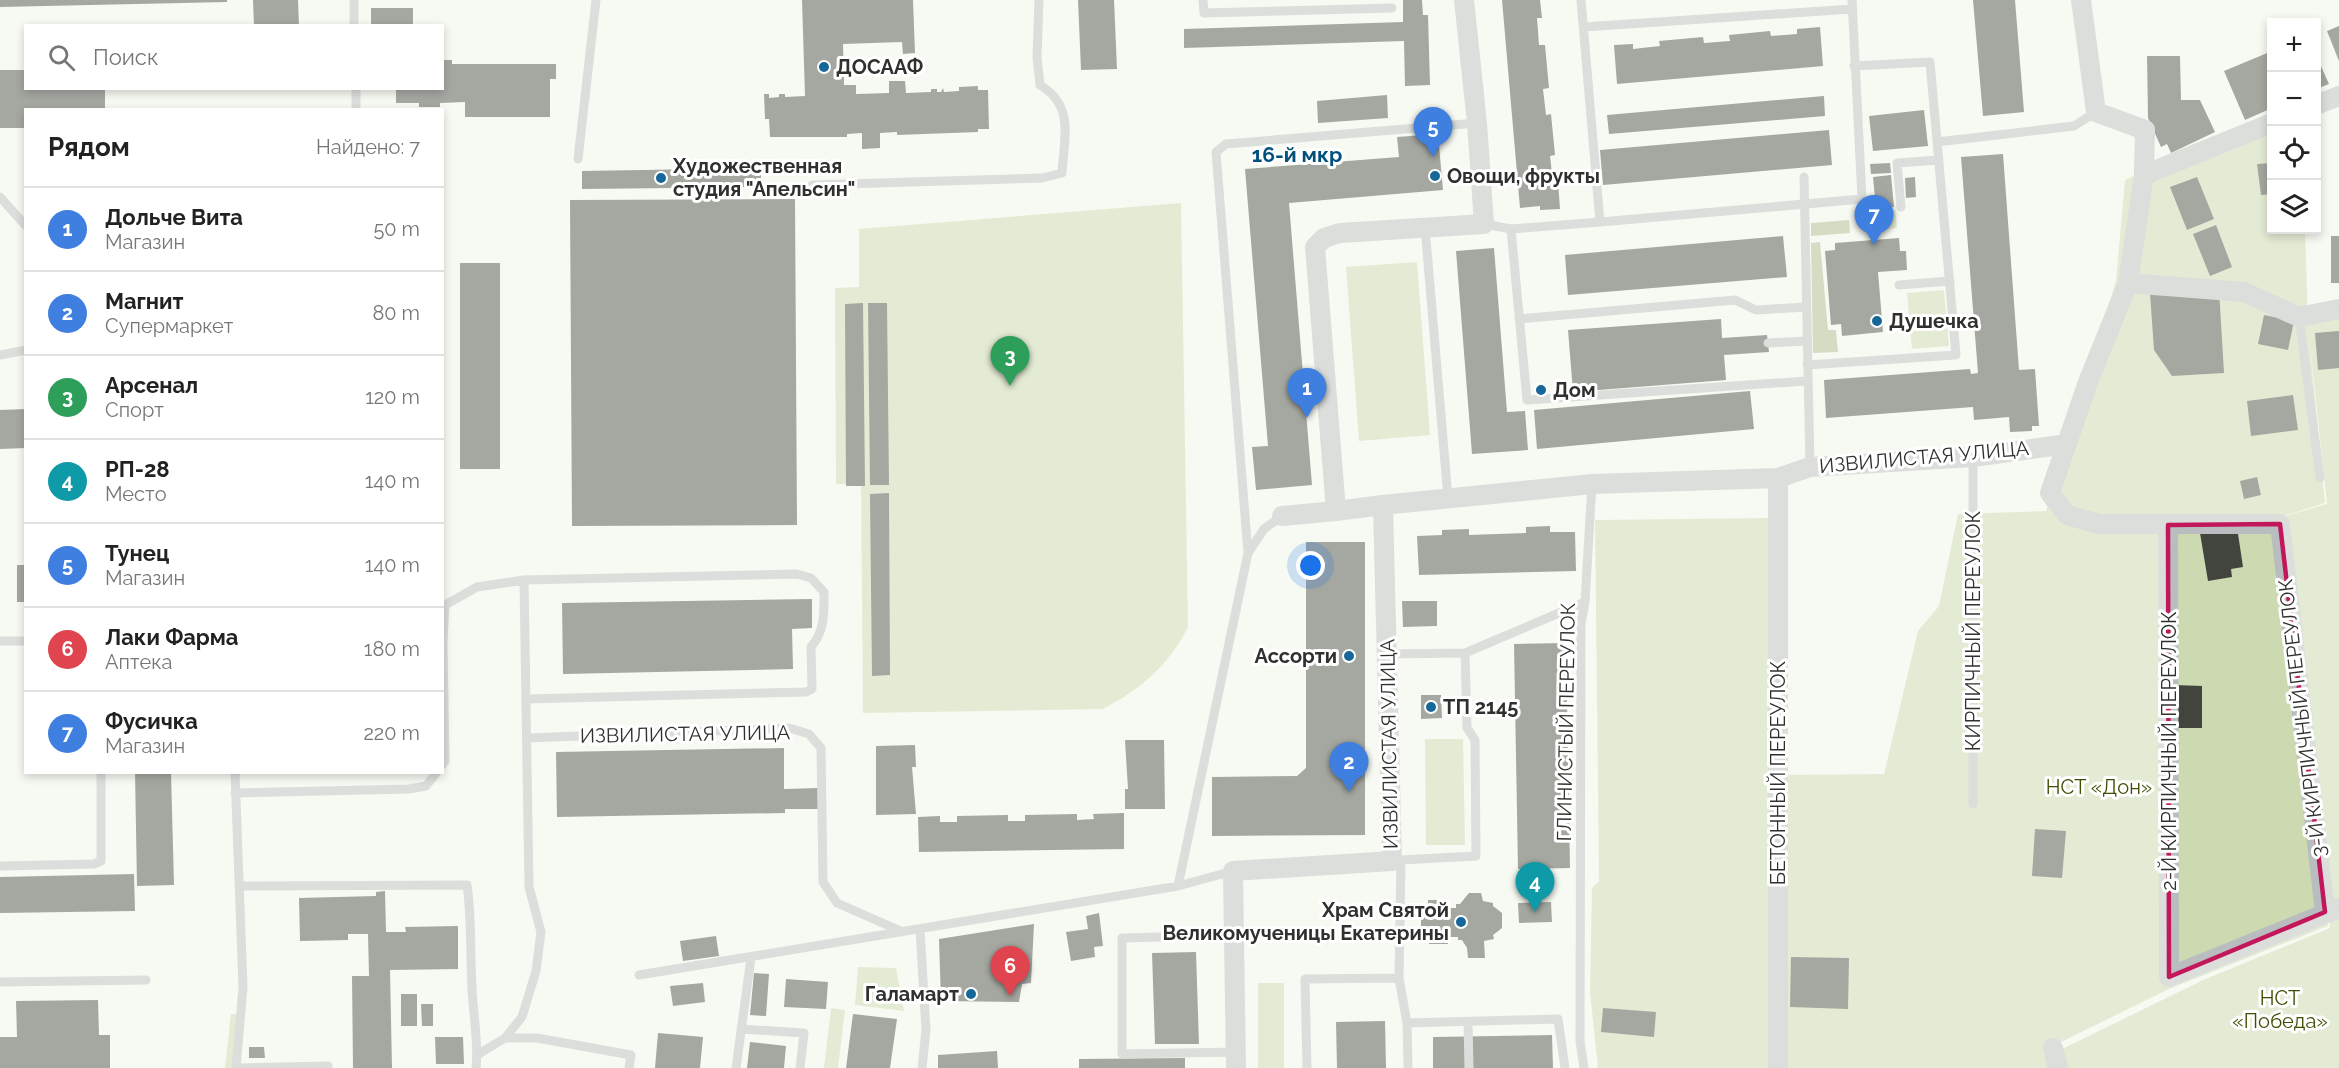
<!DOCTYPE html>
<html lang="ru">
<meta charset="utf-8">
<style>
:root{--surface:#fff;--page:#f6f6f6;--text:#222;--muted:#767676;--line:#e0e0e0;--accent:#0f766e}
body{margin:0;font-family:Raleway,sans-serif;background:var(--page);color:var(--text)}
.controls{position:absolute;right:18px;top:18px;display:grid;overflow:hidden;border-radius:0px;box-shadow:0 3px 9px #0003}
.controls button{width:54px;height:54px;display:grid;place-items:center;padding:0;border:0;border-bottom:2px solid var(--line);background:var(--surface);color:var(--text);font:30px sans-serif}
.you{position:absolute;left:1311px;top:566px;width:21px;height:21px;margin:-15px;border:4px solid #fff;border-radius:50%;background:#1a73e8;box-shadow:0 0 0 9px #1a73e833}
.badge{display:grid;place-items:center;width:39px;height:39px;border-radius:50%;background:var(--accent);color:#fff;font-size:20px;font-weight:700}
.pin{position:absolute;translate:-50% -50px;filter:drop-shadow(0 2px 3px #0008)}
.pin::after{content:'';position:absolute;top:32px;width:21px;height:18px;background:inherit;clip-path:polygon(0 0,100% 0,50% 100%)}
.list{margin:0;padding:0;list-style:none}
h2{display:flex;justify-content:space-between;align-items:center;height:78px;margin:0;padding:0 24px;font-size:26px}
h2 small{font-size:20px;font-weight:400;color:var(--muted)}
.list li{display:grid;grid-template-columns:39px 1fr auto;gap:18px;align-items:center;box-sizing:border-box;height:84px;padding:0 24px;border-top:2px solid var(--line)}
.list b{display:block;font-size:22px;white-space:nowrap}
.list p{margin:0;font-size:20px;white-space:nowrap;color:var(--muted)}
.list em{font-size:20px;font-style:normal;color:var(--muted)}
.icon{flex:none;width:33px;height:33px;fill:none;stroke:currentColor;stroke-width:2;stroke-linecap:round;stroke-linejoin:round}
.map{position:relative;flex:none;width:2339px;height:1068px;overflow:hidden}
.search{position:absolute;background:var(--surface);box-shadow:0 3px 9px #0003;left:24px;top:24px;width:420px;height:66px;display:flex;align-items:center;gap:15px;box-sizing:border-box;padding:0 21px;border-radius:0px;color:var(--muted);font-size:22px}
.panel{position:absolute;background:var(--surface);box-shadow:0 3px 9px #0003;left:24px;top:108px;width:420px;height:666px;border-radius:0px}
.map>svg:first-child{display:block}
.green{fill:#cdd9b0}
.forest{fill:#abb88c}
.building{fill:#42443e}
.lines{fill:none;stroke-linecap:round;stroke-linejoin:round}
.lane{stroke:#b9bdbf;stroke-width:9}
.street{stroke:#b9bdbf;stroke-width:20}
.marked{fill:none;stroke:#c2185b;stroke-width:4.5;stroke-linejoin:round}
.poi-dot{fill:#176799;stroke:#fff;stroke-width:2}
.labels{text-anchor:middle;stroke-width:6;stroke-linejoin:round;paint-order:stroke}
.poi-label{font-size:20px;font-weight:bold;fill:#30312e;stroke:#fff;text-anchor:start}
.street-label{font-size:20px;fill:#30312e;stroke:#fff}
.park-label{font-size:20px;fill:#404e05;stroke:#fff}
.neighbourhood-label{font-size:21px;font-weight:bold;fill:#00507d;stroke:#fff}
</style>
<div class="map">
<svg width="2339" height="1068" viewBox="0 0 2339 1068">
<rect width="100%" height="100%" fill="#f7faf2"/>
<path class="green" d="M2271,118L2272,230H2305L2308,323L2339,316V1068H2062L2056,1052L2203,980L2330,928L2285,516L2327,504L2309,336L2325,503L2284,516L2328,926L2171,988L2051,1047L2056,1068H1598L1590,992L1592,888L1599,881L1595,520L1770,518L1773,775L1884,774L1918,631L1939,606L1958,514L2046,511L2116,281L2125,180Z
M1181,203L1188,627C1169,665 1140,690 1103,709L863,713L861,484H836L835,288L859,287V229Z
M1895,210L1897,228L1866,231L1865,218L1876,211Z
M1417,262L1430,435L1359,441L1346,267Z
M1944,290L1949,346L1912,349L1907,293Z
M1425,739H1463L1465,845H1426Z
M858,967L896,968L904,1011L855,1005Z
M1258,983H1284V1068H1258Z
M831,1008L845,1010L838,1068H824Z
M231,1014H237L232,1068H225Z"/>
<path class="forest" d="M1849,220L1850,233L1811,236V223Z
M1820,242L1828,330H1836L1838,352L1813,353L1811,243Z"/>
<path class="building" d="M0,0H227V2L0,7Z
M253,0H298L299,26H254Z
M802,0H913L915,53L903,54L902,42L843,44L844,85H856V94L889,93V81H905L906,93L931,92V89H937V92H941L943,88L944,92L959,91V87L978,86V90H988L989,129H978V132L897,135V132L880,133V148L862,149V133L847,134V137H770L769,119H765L764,94H769V98L779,97V94H785V97L805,96Z
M1078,0H1114L1117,69L1081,70Z
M1403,0H1422L1423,15H1428L1430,85L1405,86L1404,41L1184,48V29L1403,22Z
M1502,0H1540L1542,18H1537L1539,45H1545L1549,88L1543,89L1546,115L1551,114L1555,155L1550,156L1553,182L1558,181L1560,209L1540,210V206L1520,208Z
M1973,0H2015L2024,112L1983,116Z
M371,8H413V26H371Z
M2339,26V61L2327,31Z
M1820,27L1823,66L1617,84L1614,45L1633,44V49L1660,46L1659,41L1703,37L1704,43L1730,41L1729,35L1770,31L1771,36L1797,34V29Z
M2272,51V108L2245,120L2224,71Z
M2316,55L2329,84L2316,89Z
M2147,56H2180L2181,100H2200L2215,132L2171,153L2167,144L2161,147L2148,118Z
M443,60H452V64H556V79H550V117H465V102L440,103V107H419V103H396V88H442Z
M0,70H26V88H105V110H26V128H0Z
M1387,95L1388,118L1318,123L1317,101Z
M1824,96L1825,116L1609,134L1607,115Z
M1924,110L1928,146L1873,151L1869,116Z
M1829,130L1832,165L1603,185L1600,150Z
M1438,134L1443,190L1289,203L1312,485L1256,490L1252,447L1268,446L1245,169L1399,157L1397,137Z
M2003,154L2019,370L2035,369L2039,426H2032V431L2010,432L2009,417L1974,420L1973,407L1826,418L1824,380L1970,369L1971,374L1978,373L1961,157Z
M1890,163L1891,173L1871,174L1870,164Z
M2272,163V194L2261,195L2257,164Z
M761,168V187L582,189V171Z
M1891,175L1894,207L1876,209L1873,177Z
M1915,177L1916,197L1906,198L1905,178Z
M2197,177L2214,219L2187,230L2170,187Z
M795,199L797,525L572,526L570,200Z
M2216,225L2232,267L2210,276L2193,234Z
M1783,236L1787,277L1568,295L1565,255Z
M2331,236H2339V283H2331Z
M1899,238L1900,251H1906L1907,270L1878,272L1883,332L1842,336L1841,324L1831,325L1825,251L1835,250V243Z
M1494,248L1507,412L1525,411L1528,450L1472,454L1456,251Z
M460,263H500V469H460Z
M2219,289L2224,373L2172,376L2154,350L2150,293Z
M863,303L865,486H846L845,304Z
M868,303H887L889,485H870Z
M2264,315L2294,321L2288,350L2258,344Z
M1721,319L1722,338L1767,335L1769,352L1724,355L1726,380L1573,392L1568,330Z
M2339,331V368L2318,370L2315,333Z
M1750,391L1754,429L1537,449L1534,410Z
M2293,395L2298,430L2251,436L2247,401Z
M26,409V448L0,449V410Z
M2257,477L2261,495L2244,499L2240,481Z
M889,493L890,675L872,676L870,494Z
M1550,526V532H1575L1576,571L1419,575L1417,536L1442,535V530L1469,529V535L1526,533V527Z
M2237,527L2243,567L2231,569L2232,577L2208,581L2200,533Z
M1306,542H1365V835L1212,836V777L1297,776L1306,768Z
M17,565H26V602H17Z
M812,599V628L792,629L793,669L563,674L562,603Z
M1402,601H1437V626L1403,627Z
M1566,643L1570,868L1518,869L1514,644Z
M2174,685L2202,686V728H2174Z
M1421,695H1441L1442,718L1421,719Z
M1125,740H1164L1165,809H1125V789H1128Z
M915,745L916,767H912L916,814L876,815V746Z
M784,748V789L819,788V809H785V813L557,817L556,752Z
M135,772H171L174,885L137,886Z
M1124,813V849L919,852L918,817L940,816V822H957V816L1008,815V821H1025V815L1077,814V820L1094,819L1093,814Z
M2035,829L2066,831L2062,878L2032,876Z
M134,874L135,911L0,913V877Z
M385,891L386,932H406L405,927L458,926V969L390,970L392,1068H353L352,976H369L368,934H348V940L300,941L299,898L376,896V892Z
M1469,893H1481L1483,901L1493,903V906L1502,913V928L1493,935L1494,939L1484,941L1485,958H1468L1467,948L1462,940H1458V937H1448V944H1429V932L1421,929V916L1428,913V900H1447V908H1456V904H1460Z
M1551,902L1552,922L1519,923L1518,903Z
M1099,913L1103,946L1094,947L1095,957L1071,961L1066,932L1088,929L1086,916Z
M1034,924L1031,983L1022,984L1019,1002L941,1001L939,939Z
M716,936L719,956L683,961L680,941Z
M1196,952L1199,1044H1155L1152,953Z
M1791,957L1849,958L1848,1009L1790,1007Z
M754,973L769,974L766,1016L750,1015Z
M786,979L828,982L826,1009L784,1007Z
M703,983L705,1002L673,1006L670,986Z
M401,994H417V1026H401Z
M98,1000L99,1035H110V1068H0V1037H17L16,1001Z
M421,1004H433V1026H422Z
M1603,1008L1656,1012L1654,1037L1601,1032Z
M853,1014L897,1019L890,1068H846Z
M1385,1021L1386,1068H1337L1336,1022Z
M658,1033L703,1037L700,1068H655Z
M1552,1035L1553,1068H1433V1037Z
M435,1037H463L464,1064H436Z
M750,1042L786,1046L784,1068H747Z
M249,1047H264L265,1058H249Z
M997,1051L998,1068H938V1055Z
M1185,1058V1068H1079V1059Z"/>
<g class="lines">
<path class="lane" d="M354,0V26
M1203,0L1204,13L1392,8
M1584,27L1852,9
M356,88V110
M1937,142L2074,126L2096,112
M578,159L596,0
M1804,177L1810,467
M812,185L1042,178L1062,173C1064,138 1075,106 1040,85L1037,57L1039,0
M0,197L26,226
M1901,207L1897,163L1939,160
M1600,222L1862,199L1852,0
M1484,224L1511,229L1527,400L1807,381
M1425,227L1448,498
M1511,229L1600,222L1581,0
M1899,285L1950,281
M2299,317L2320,478
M1519,319L1735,300L1756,310L1806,307
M1768,343L1806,341
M0,355L26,350
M1807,365L1956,355L1930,62L1854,66
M1248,553L1216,152L1226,144L1477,123
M0,641H26
M1387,654L1465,653
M527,738L789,728L809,734L821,748L823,882L837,903L903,932
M442,765L445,761L443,641L445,605L477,587L524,580L797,574L811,578L824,592C824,613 825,631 811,647L812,689L806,692L526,699
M235,772L243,987L236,1068
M235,793L409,789L426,786L437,772
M1973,804V457
M1401,860L1476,856L1475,740L1467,728L1465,653L1585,602
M1397,861L1401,860L1399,978L1407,1023L1408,1068
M0,866L94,864L101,861V772
M239,886L467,885C472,920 470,954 472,988C473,1015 479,1042 476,1068
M1178,886L1248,553L1264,529L1282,516
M920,929L926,1030L922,1068
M1235,935L1122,938V1054L1236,1052
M639,975L1178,886L1233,871
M0,982L146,980
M1468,1022L1469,1068
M1407,1023L1558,1019L1565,1068
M741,1029L804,1033L800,1068
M505,1038H537L631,1055L629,1068
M477,1055L505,1038L522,1017L536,971L541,932L529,887L524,580
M236,1068L328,1066
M736,1068L751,958
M1307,1068L1305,979L1399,978
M1584,1068L1580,1041L1581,624L1585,602L1592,484"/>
<path class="street" d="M2081,0L2096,112L2145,130L2144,175L2128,283L2088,382L2050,493L2067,515L2099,524H2280L2325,912
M2316,105L2339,96
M2144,175L2272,123
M2128,283L2244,292L2299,317L2339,309
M1383,505L1592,484L1778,478L1810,467L1973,457L2067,444
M1282,516L1336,511
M2168,525L2169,977L2339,908
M2053,1048L2058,1068
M1236,1068L1233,871L1392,861L1383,505L1336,511L1315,247L1324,238L1340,233L1484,224L1477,123L1464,0
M1778,1068V478"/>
</g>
<path d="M0 0H2339V1068H0ZM2280,524L2325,912L2169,977L2168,525Z" fill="#f7faf2" fill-opacity=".55" fill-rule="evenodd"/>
<path class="marked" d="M2280,524L2325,912L2169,977L2168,525Z"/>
<g class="poi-dot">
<circle cx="824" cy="67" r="6"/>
<circle cx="1435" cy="176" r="6"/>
<circle cx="661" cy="178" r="6"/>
<circle cx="1877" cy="321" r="6"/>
<circle cx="1541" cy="390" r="6"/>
<circle cx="1349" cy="656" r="6"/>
<circle cx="1431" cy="707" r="6"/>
<circle cx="1461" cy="922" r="6"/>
<circle cx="971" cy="994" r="6"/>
</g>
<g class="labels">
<g class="poi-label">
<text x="836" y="74">ДОСААФ</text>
<text x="673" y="173">Художественная<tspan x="673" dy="23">студия "Апельсин"</tspan></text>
<text x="1447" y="183">Овощи, фрукты</text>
<text x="1889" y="328">Душечка</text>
<text x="1553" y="397">Дом</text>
<text x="1337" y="663" text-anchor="end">Ассорти</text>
<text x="1443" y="714">ТП 2145</text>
<text x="1449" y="917" text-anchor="end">Храм Святой<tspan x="1449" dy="23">Великомученицы Екатерины</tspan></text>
<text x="959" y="1001" text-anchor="end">Галамарт</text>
</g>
<g class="street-label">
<text transform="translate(1924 457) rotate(-5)" y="7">ИЗВИЛИСТАЯ УЛИЦА</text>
<text transform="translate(1973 631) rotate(-90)" y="7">КИРПИЧНЫЙ ПЕРЕУЛОК</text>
<text transform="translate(2302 718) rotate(-97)" y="7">3-Й КИРПИЧНЫЙ ПЕРЕУЛОК</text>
<text transform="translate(1566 722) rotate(-89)" y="7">ГЛИНИСТЫЙ ПЕРЕУЛОК</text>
<text transform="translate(685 734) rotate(-1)" y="7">ИЗВИЛИСТАЯ УЛИЦА</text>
<text transform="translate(1389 744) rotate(-91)" y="7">ИЗВИЛИСТАЯ УЛИЦА</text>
<text transform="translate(2169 751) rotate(-90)" y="7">2-Й КИРПИЧНЫЙ ПЕРЕУЛОК</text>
<text transform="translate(1778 773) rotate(-90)" y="7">БЕТОННЫЙ ПЕРЕУЛОК</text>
</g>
<g class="park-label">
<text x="2099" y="794">НСТ «Дон»</text>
<text x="2280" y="1005">НСТ<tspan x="2280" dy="23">«Победа»</tspan></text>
</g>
<g class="neighbourhood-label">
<text x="1297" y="162">16-й мкр</text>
</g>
</g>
</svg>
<div class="controls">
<button>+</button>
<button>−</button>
<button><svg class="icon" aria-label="locate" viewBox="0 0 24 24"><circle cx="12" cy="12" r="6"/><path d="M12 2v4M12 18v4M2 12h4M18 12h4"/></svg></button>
<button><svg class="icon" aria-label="layers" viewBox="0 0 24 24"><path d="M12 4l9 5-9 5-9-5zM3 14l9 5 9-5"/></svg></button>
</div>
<div class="you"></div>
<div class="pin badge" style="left:1307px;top:418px;background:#3f7fe0">1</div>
<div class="pin badge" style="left:1349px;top:792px;background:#3f7fe0">2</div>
<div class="pin badge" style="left:1010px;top:386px;background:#2e9e5b">3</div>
<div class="pin badge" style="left:1535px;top:912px;background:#0f9aa8">4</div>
<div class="pin badge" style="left:1433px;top:157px;background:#3f7fe0">5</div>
<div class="pin badge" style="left:1010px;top:996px;background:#e0444e">6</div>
<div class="pin badge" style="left:1874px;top:245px;background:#3f7fe0">7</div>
<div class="search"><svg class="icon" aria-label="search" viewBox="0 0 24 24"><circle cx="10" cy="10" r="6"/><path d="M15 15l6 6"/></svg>Поиск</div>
<section class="panel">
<h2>Рядом<small>Найдено: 7</small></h2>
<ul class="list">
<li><span class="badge" style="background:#3f7fe0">1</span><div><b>Дольче Вита</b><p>Магазин</p></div><em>50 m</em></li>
<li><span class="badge" style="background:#3f7fe0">2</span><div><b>Магнит</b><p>Супермаркет</p></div><em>80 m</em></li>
<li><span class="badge" style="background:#2e9e5b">3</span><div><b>Арсенал</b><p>Спорт</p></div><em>120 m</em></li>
<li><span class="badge" style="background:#0f9aa8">4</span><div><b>РП-28</b><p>Место</p></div><em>140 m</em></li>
<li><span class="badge" style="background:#3f7fe0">5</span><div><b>Тунец</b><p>Магазин</p></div><em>140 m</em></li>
<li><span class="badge" style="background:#e0444e">6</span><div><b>Лаки Фарма</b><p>Аптека</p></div><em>180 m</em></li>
<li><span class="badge" style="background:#3f7fe0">7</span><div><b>Фусичка</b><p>Магазин</p></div><em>220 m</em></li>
</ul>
</section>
</div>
